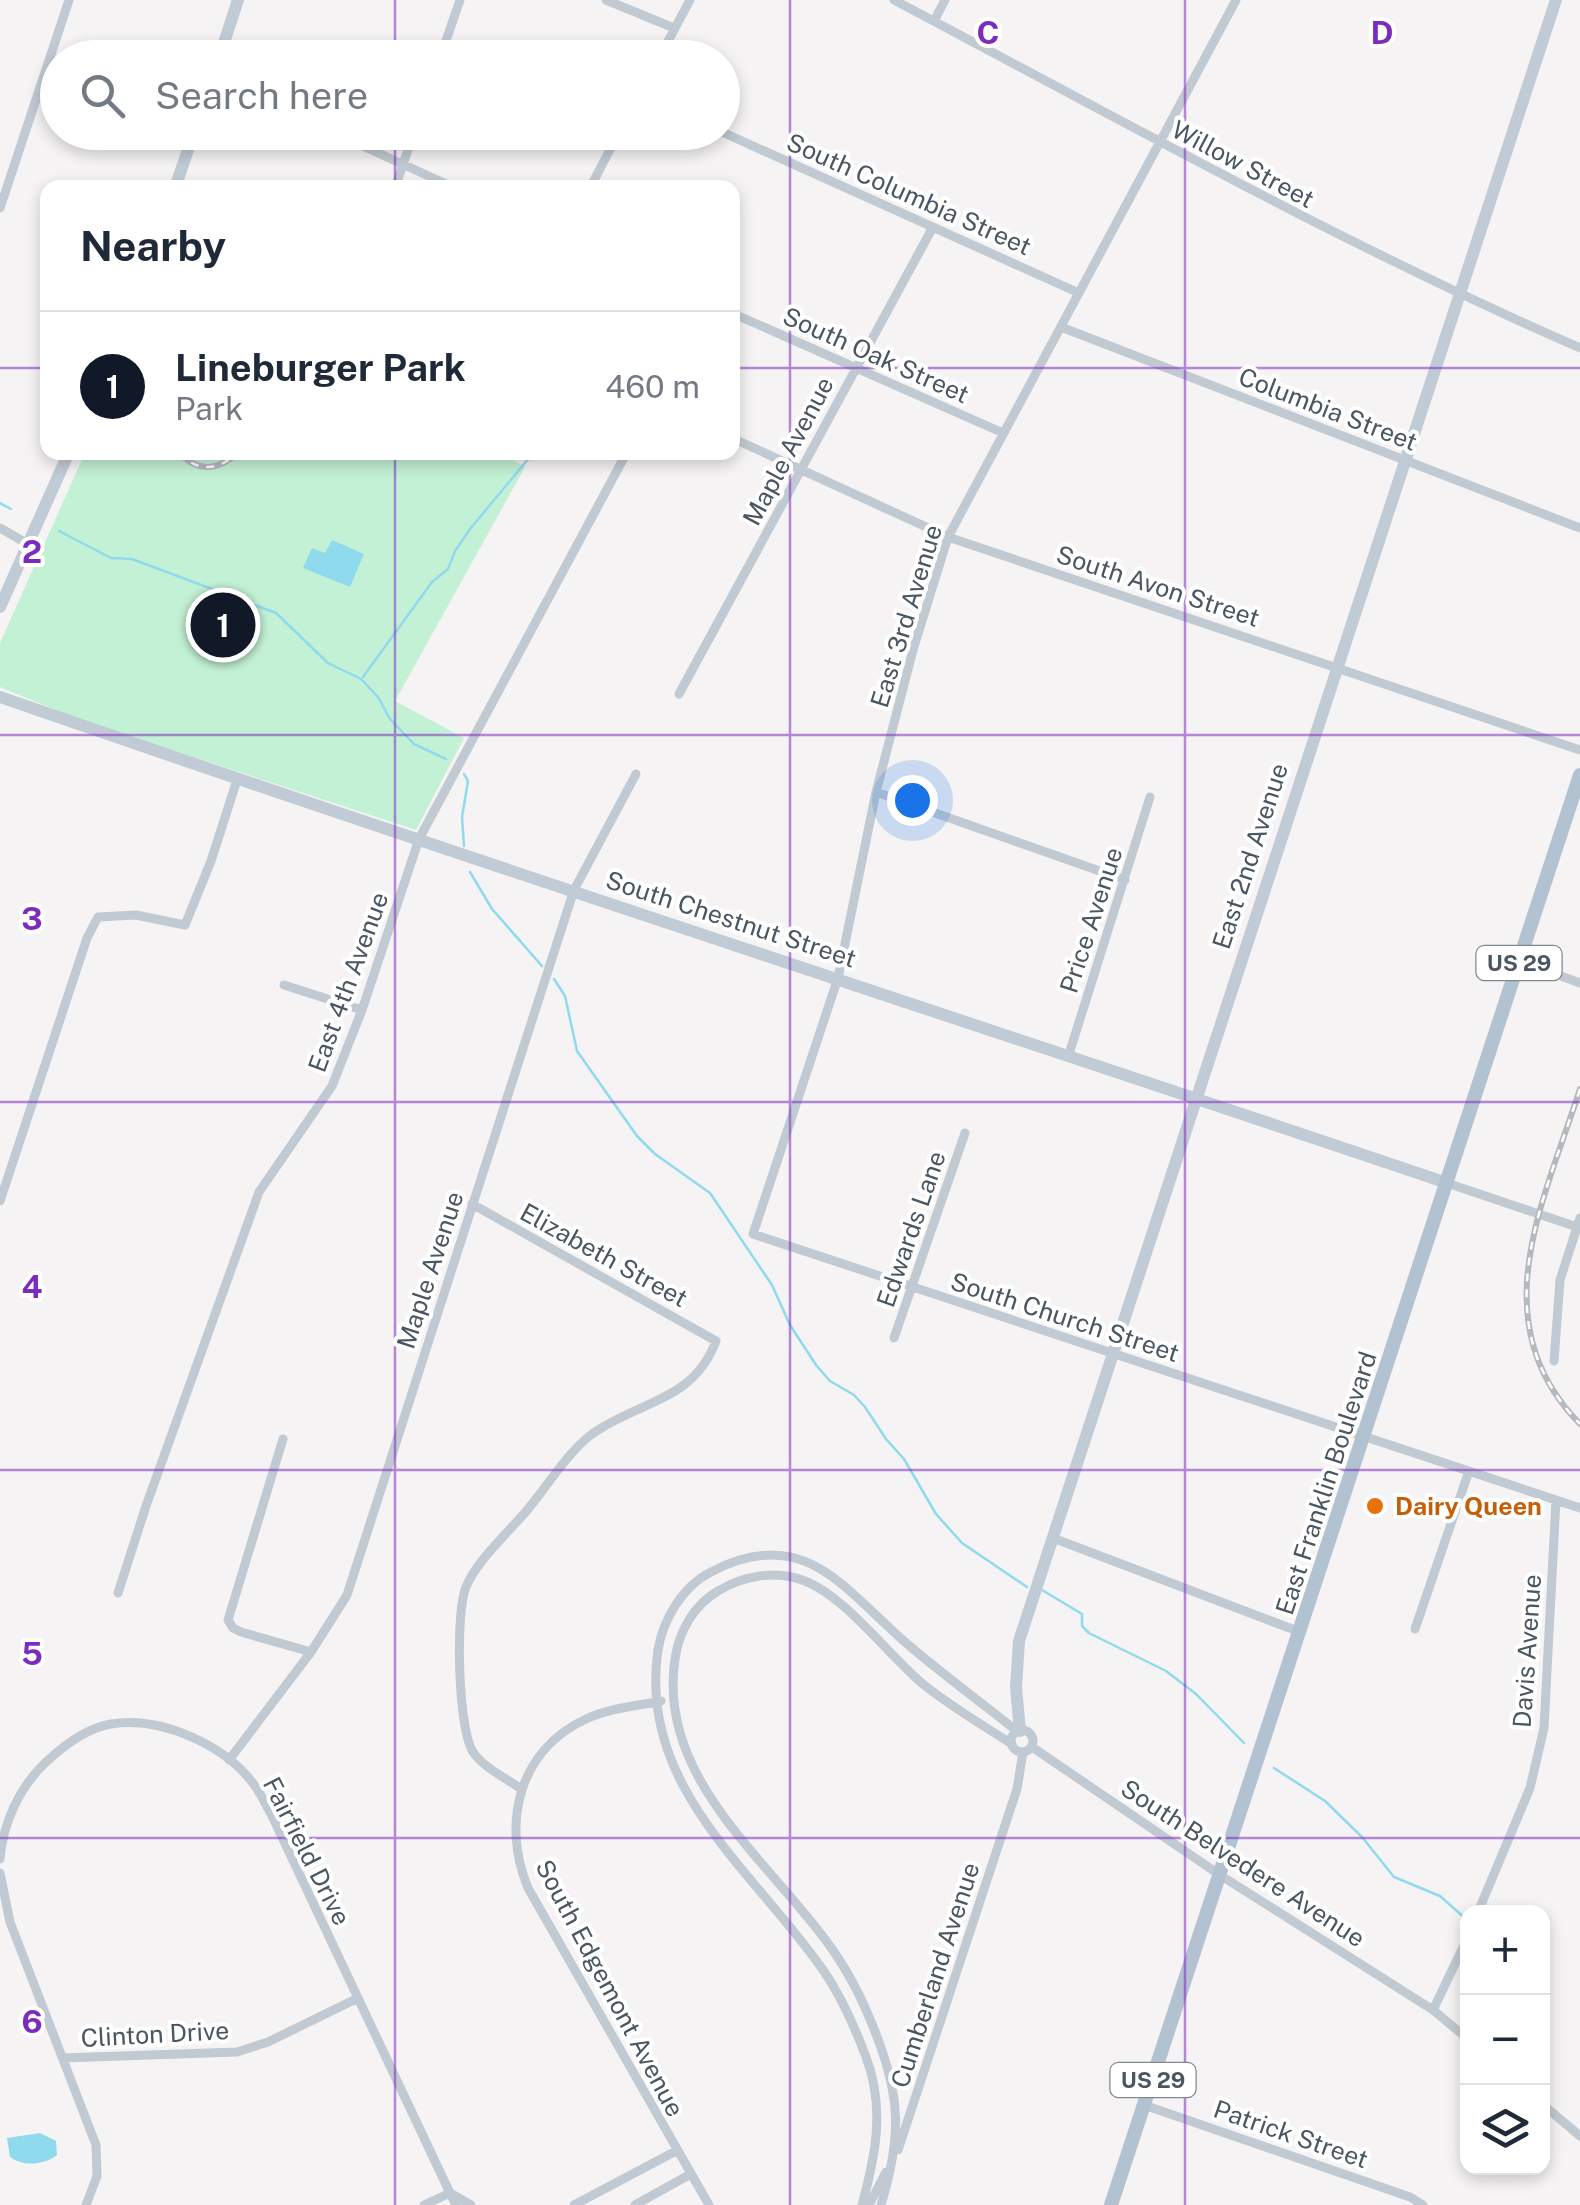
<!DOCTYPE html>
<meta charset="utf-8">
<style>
:root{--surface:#fff;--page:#f6f6f7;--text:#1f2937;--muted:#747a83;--line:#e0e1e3;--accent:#111827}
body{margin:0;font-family:"Public Sans",sans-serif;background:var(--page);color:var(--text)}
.controls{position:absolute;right:30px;bottom:30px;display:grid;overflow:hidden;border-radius:20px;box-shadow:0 5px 15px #0003}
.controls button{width:90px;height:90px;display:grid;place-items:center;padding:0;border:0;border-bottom:2px solid var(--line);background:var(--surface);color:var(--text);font:50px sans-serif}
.you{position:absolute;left:912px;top:800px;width:35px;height:35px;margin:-25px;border:8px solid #fff;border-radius:50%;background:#1a73e8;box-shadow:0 0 0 15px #1a73e833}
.badge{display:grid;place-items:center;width:65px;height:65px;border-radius:50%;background:var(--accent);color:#fff;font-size:32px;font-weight:700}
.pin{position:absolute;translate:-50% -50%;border:5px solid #fff;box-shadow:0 2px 10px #0006}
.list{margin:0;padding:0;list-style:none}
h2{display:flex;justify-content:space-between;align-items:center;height:130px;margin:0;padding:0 40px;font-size:42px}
h2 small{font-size:32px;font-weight:400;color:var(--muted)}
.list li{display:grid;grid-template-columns:65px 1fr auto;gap:30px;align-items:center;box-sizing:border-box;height:150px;padding:0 40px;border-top:2px solid var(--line)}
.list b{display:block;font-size:38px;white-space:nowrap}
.list p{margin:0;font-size:32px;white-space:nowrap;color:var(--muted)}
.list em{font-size:32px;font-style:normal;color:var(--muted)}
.icon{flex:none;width:55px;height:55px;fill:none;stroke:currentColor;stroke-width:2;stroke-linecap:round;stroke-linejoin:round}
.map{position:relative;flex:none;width:1580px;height:2205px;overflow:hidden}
.search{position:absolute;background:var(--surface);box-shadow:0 5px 15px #0003;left:40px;top:40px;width:700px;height:110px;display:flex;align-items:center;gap:25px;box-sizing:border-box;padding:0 35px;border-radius:55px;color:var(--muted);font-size:38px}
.panel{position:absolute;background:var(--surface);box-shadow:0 5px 15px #0003;left:40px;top:180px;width:700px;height:280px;border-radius:20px}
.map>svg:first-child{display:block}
.green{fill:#c3f1d5}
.water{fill:#90daee}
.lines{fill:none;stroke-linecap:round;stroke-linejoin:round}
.stream{stroke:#90daee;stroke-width:2.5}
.street{stroke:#c1cad2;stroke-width:9}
.secondary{stroke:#c1cbd6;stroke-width:12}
.primary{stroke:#b3c2d1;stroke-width:14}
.rail-casing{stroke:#b5b8bd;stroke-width:6}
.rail{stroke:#fff;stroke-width:2.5;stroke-dasharray:8;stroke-linecap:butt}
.grid{fill:none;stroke:#7b2cbf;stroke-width:2.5;stroke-opacity:0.55}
.food-dot{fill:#e8710a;stroke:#fff;stroke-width:4}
.labels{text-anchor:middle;stroke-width:8;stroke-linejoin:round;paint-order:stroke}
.shield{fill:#fff;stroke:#808990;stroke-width:2.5}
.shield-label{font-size:22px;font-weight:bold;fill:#4a5661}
.street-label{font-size:25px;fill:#4a5661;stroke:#fff}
.food-label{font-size:25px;font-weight:bold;fill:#c56008;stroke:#fff;text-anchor:start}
.grid-label{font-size:32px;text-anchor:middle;font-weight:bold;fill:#7b2cbf;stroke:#fff;stroke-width:8;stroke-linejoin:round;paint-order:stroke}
</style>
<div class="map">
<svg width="1580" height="2205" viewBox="0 0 1580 2205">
<rect width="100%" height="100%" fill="#f5f3f3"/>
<path class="green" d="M499,452L525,467L395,701L464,738L416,830L80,720L0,687V643L85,453Z"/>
<path class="water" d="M332,540L364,554L350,587L303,568L312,548L325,553Z
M40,2133L56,2141L57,2155C44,2165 24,2167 10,2157L7,2138Z"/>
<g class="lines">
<path class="stream" d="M0,503L11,509
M59,531L111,558L132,559L276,613L328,663L361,679L378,697L390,719L414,744L446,759
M363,677L432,582L448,569L455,551L470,529L534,452
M464,846L462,817L468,781L464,774
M470,872L492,909L542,966
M554,979L565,996L577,1051L637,1136L655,1154L710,1193L772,1285L790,1325L816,1365L830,1381L854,1395L865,1407L886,1439L904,1459L936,1514L962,1543L1027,1587
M1042,1590L1082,1614V1626L1089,1633L1166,1671L1196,1694L1244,1743
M1274,1768L1325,1801L1362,1837L1394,1877L1440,1896L1467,1920"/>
<path class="street" d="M606,0L674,28
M894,0C1121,120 1344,245 1580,348
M1236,0L948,537L913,650L876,792L838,978L753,1234L1580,1508
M934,21L945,0
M440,58L460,0
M659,58L690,0
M332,132L455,188
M722,132L1079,293
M395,188L414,132
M590,188L619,132
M0,208L69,0
M732,313L1003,433
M1061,327L1580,528
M732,438L948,537L1580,750
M0,528L28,544
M679,694L933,227
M876,792L1125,880
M1520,961L1580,983
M284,985L362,1010
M1069,1054L1150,797
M1447,1183L1580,1228
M0,1201L87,938L98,917L136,915L185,925L211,861L237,780
M472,1204L716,1341C693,1402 640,1400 592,1434C567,1453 548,1485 528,1509C510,1531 476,1561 466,1587C455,1613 458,1729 473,1752C485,1769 505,1777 521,1789
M894,1338L965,1133
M1554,1361L1560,1280L1580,1218
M283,1439L228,1620L233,1628L241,1632L311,1652
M1053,1538L1300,1632
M118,1593L146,1506L259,1192L332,1086L362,1010L419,839L627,452
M1415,1629L1469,1471
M661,1701C636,1706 609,1708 586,1719C519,1750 501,1823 528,1888L709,2205
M1011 1741a11 11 0 1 1 22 0a11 11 0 1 1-22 0Z
M1032,1747L1220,1875L1433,2010L1468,2039
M229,1760L311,1652L347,1595L574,890L636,774
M0,1859C3,1823 19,1788 45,1763C63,1746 87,1728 111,1724C161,1716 226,1745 255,1786C262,1796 268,1808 274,1820L450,2193L471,2205
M0,1873L10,1922L96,2145L97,2176L86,2205
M1478,1912L1530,1788L1544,1728L1556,1500
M1433,2010L1468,1937
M63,2058L237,2052L268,2042L358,1998
M1542,2104L1580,2136
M1144,2105L1410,2197L1423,2205
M898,2150L1017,1789L1023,1752
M424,2205L450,2193L456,2205
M574,2205L676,2151
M635,2205L689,2175
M862,2205C876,2154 885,2107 866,2057C854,2025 839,1991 818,1963C749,1867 638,1784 658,1650C663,1619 683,1586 711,1572C804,1523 844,1589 905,1642C942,1674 981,1702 1018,1732
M869,2205L886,2172
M881,2205C902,2136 901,2096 874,2029C862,1998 847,1969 827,1942C766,1858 657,1777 675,1659C679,1631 694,1605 718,1591C744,1575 777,1570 805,1581C846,1597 889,1656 924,1685C952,1707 982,1725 1012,1744"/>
<path class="secondary" d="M219,58L238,0
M175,188L194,132
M0,607L69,452
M0,697C481,864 965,1020 1447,1183
M1020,1731L1016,1687L1019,1641L1556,0"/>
<path class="primary" d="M1111,2205L1580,775"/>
<g class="rail-casing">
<path id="rail" d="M179,452C198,474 219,470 239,452
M1580,1089C1543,1204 1481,1322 1580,1424"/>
</g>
<use href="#rail" class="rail"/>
</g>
<path class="grid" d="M395,0V58M790,0V2205M1185,0V2205M395,132V188M0,368H48M732,368H1580M395,452V2205M0,735H1580M0,1102H1580M0,1470H1580M0,1838H1580"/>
<circle class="food-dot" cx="1375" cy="1506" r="10"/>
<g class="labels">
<g class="shield">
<rect x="1476.5" y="946" width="85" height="34" rx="8"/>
<rect x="1110.5" y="2063" width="85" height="34" rx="8"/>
</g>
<g class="shield-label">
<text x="1519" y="971">US 29</text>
<text x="1153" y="2088">US 29</text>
</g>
<g class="street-label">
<text transform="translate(1243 164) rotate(28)" y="9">Willow Street</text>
<text transform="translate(909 194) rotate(24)" y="9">South Columbia Street</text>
<text transform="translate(876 355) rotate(24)" y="9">South Oak Street</text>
<text transform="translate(1328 409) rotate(21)" y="9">Columbia Street</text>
<text transform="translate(788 451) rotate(-62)" y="9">Maple Avenue</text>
<text transform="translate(1158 586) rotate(18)" y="9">South Avon Street</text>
<text transform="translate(906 616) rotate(-73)" y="9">East 3rd Avenue</text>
<text transform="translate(1250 856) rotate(-72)" y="9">East 2nd Avenue</text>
<text transform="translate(731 919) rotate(18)" y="9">South Chestnut Street</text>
<text transform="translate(1091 920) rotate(-72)" y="9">Price Avenue</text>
<text transform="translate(348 982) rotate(-70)" y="9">East 4th Avenue</text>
<text transform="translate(911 1229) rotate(-71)" y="9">Edwards Lane</text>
<text transform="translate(604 1255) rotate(29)" y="9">Elizabeth Street</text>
<text transform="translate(430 1270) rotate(-72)" y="9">Maple Avenue</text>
<text transform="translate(1065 1317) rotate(18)" y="9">South Church Street</text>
<text transform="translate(1326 1483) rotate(-72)" y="9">East Franklin Boulevard</text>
<text transform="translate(1527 1651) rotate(-86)" y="9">Davis Avenue</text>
<text transform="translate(307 1851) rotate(63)" y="9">Fairfield Drive</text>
<text transform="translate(1243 1863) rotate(33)" y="9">South Belvedere Avenue</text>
<text transform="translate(935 1975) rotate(-72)" y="9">Cumberland Avenue</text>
<text transform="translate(610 1988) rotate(62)" y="9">South Edgemont Avenue</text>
<text transform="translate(155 2034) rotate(-3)" y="9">Clinton Drive</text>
<text transform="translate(1291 2134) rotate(19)" y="9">Patrick Street</text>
</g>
<g class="food-label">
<text x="1395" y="1515">Dairy Queen</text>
</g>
</g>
<g class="grid-label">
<text x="988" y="44">C</text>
<text x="1382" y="44">D</text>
<text x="32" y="563">2</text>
<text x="32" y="930">3</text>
<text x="32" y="1298">4</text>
<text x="32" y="1665">5</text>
<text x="32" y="2033">6</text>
</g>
</svg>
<div class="controls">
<button>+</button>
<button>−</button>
<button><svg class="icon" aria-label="layers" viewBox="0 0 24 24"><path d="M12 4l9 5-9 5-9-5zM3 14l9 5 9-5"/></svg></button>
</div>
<div class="you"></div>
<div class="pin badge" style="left:223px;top:625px">1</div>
<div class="search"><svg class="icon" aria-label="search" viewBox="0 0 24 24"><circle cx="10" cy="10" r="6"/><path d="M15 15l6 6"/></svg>Search here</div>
<section class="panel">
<h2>Nearby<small></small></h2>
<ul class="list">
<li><span class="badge">1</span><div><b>Lineburger Park</b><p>Park</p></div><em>460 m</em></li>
</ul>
</section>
</div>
